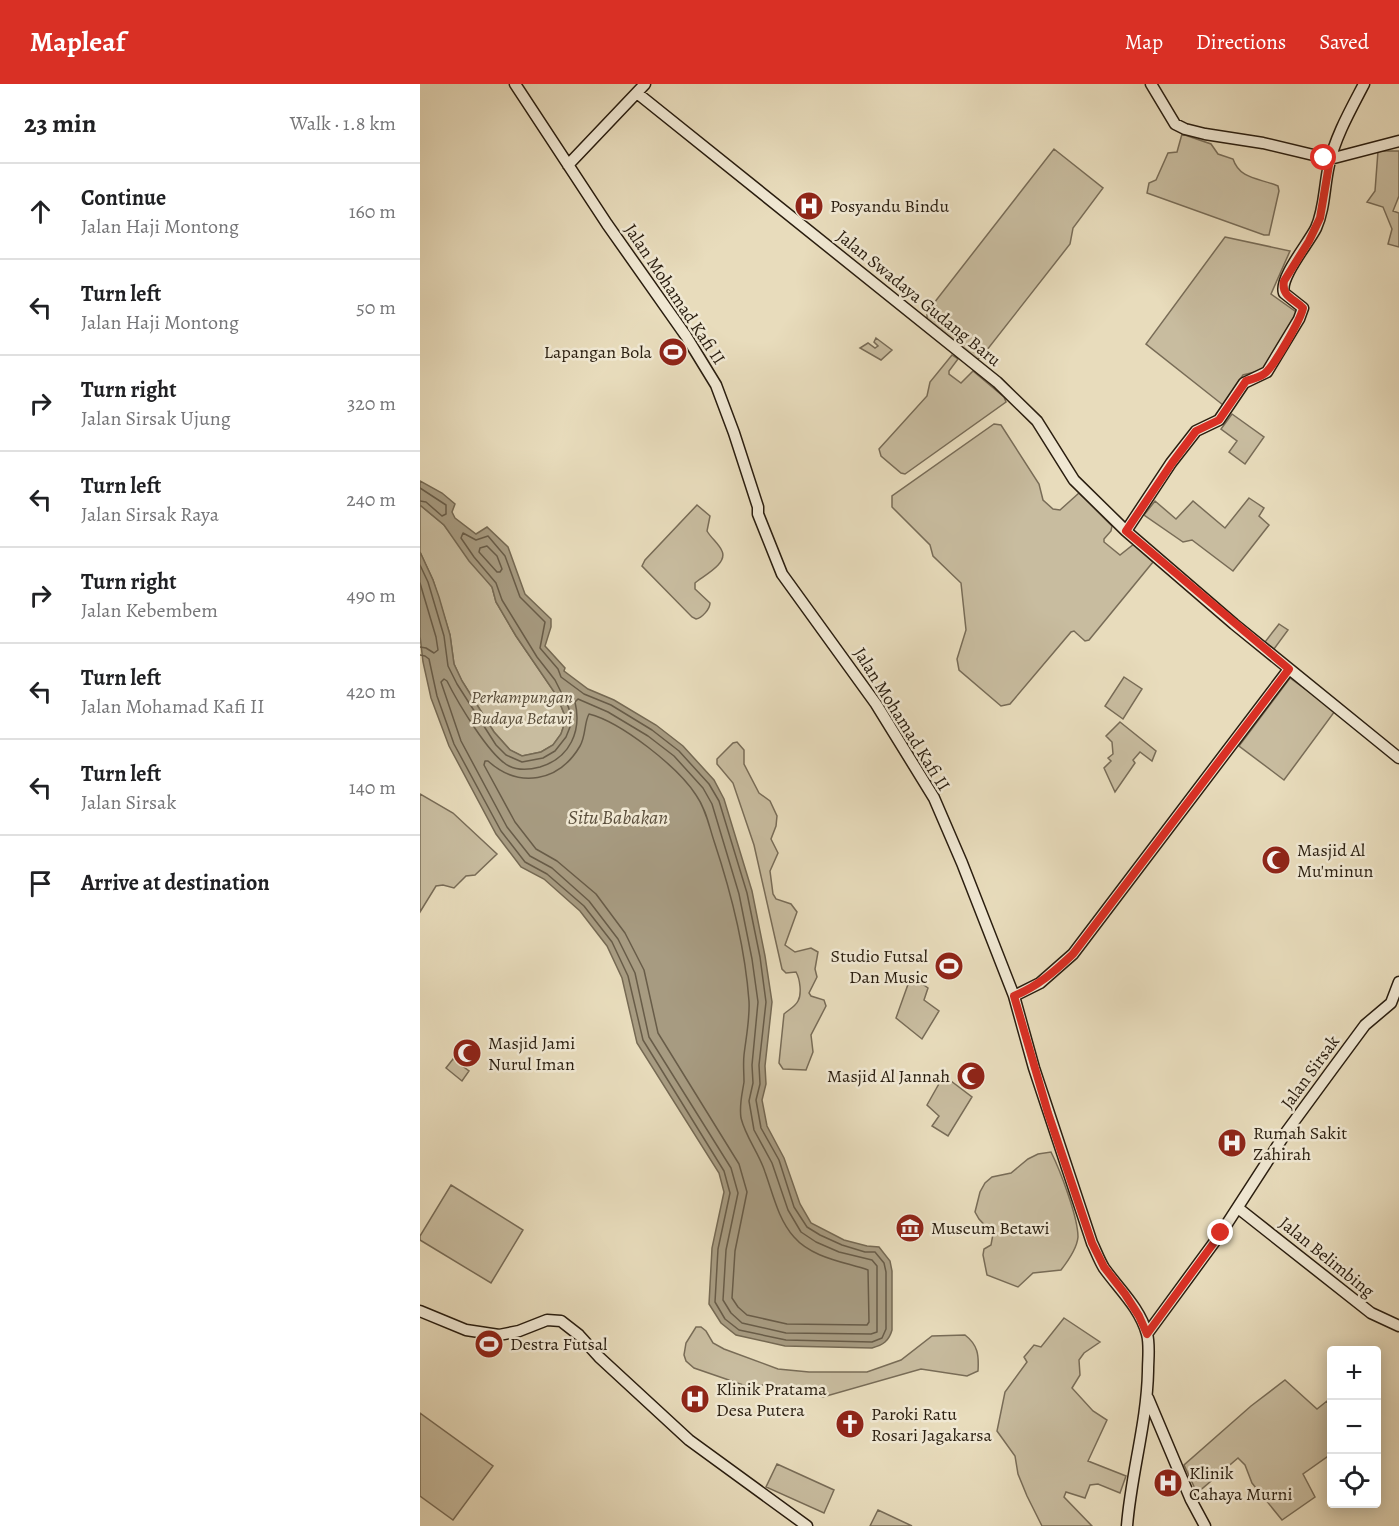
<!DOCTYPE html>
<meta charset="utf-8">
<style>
:root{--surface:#fff;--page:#f2f2f2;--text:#202124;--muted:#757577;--line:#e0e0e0;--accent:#d93025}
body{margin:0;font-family:Alegreya,serif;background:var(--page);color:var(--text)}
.controls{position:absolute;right:18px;bottom:18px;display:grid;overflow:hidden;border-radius:6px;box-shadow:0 3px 15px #0003}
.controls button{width:54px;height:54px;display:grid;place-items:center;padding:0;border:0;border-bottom:2px solid var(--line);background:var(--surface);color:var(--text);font:30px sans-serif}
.stop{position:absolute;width:18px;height:18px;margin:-14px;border:4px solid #d93025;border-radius:50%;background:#fff}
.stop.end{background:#d93025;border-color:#fff;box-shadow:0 2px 6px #0008}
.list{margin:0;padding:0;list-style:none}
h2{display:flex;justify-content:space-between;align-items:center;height:78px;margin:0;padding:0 24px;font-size:26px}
h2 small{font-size:20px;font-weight:400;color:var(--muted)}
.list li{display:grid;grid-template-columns:39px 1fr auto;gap:18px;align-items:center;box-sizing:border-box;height:96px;padding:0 24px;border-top:2px solid var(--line)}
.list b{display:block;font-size:22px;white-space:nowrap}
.list p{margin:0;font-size:20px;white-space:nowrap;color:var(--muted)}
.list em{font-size:20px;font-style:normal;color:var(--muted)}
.icon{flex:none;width:33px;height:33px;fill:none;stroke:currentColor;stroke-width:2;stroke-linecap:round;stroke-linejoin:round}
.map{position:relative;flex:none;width:979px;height:1442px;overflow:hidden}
header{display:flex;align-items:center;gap:36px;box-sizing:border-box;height:84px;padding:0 30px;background:var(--accent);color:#fff}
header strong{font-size:28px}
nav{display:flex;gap:33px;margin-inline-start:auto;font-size:21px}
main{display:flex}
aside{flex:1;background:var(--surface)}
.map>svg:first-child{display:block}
.green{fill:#c8bc9f;stroke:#786c57;stroke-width:1.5}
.water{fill:#a79b81;stroke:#756953;stroke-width:1.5}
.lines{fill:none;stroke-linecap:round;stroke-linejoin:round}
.shore{stroke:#685c48;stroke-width:1.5}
.secondary-casing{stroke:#291d0f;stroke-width:13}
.secondary{stroke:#f0e8d3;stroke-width:10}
.route{stroke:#d93025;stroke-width:8}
.labels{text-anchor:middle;stroke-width:5;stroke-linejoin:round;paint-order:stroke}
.poi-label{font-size:18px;fill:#291d0f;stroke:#f0e8d3;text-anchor:start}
.street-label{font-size:18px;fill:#291d0f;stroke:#f0e8d3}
.park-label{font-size:18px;font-style:italic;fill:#594d3a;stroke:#f0e8d3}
.water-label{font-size:20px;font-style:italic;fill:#5b4f3d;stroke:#f0e8d3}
</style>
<header>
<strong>Mapleaf</strong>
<nav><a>Map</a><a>Directions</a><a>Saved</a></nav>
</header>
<main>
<aside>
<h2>23 min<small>Walk · 1.8 km</small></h2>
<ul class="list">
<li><svg class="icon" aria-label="ahead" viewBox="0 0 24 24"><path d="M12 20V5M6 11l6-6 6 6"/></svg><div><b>Continue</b><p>Jalan Haji Montong</p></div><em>160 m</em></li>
<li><svg class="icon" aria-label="left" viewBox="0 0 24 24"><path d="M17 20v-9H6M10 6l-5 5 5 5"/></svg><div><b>Turn left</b><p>Jalan Haji Montong</p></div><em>50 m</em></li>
<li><svg class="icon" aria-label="right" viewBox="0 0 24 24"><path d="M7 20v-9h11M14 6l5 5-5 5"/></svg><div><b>Turn right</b><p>Jalan Sirsak Ujung</p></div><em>320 m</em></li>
<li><svg class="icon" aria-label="left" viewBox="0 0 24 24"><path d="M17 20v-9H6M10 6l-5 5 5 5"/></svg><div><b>Turn left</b><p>Jalan Sirsak Raya</p></div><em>240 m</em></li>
<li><svg class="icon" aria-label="right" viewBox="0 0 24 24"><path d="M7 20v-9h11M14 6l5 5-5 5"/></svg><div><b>Turn right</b><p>Jalan Kebembem</p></div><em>490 m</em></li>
<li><svg class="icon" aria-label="left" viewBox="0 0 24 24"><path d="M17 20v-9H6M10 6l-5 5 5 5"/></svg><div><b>Turn left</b><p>Jalan Mohamad Kafi II</p></div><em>420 m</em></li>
<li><svg class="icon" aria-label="left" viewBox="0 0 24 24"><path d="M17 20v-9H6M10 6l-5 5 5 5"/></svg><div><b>Turn left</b><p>Jalan Sirsak</p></div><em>140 m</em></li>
<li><svg class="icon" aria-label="arrive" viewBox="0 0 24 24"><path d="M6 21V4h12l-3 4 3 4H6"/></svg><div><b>Arrive at destination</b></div></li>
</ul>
</aside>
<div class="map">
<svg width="979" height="1442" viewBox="0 0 979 1442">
<rect width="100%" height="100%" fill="#e8dcbc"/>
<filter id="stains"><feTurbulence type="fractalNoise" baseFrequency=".00333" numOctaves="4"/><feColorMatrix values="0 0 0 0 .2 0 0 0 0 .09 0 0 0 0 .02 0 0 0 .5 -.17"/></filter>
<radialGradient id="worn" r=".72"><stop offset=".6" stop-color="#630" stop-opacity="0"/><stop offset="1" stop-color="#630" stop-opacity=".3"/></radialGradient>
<path class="green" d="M762,50L791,60L798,70L813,75C820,96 840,94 858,102L859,107L849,151H844L727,109L729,99L736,96L748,69L757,68Z
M634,65L683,104L653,144L650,160L563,271L558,275H555L507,236V228Z
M958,67H979V112L973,127L979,129V163L968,160L972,145L963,123L947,118L955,107Z
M805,153L870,167L851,210L879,230L847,285L823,291L803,321L726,260Z
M456,254L472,266L461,276L440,264L448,259L455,264L458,262L454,258Z
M532,271L538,275L529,287V290L541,299L553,287L584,313L586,318L485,390L481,389L461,372L459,365L507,312L510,298Z
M812,330L844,353L825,380L809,368L817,357L801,345Z
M574,340L581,341L619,400L623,416L633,425L640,426L659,409L692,442L691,447L684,455V458L700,471L714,460L733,478L669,556L665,557L654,547L651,548L590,620L581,622L539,586L537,575L546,546L541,499L513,472L510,461L472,423V412Z
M829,414L844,424L839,432L849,441L813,487L772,456L763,458L724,431L735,417L756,435L773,417L805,444Z
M0,421L24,441L72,503L76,518L96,552L137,612L145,632L144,641L141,650L133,661L121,668L102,672L90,666L74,648L42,597L34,580L30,551L13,496L0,468Z
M277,421L290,432L287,447C291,454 299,460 302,467C308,480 283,492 275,499V505L290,519C290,525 282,534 276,535L272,533L222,482L225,476Z
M859,540L868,546L854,565L845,558Z
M704,593L722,605L703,635L685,622Z
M870,594L915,627L864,696L819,662Z
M700,638L736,667L732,677L720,668L713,676L715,679L695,708L684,684L691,677L688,674L693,670L692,658L686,652Z
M317,658L324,666V680L339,709L350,717L357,732L356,742L351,755L358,769L350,787L353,810L356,815L371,820L377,828L365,861L375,868L391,864L398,868L395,885L397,893L389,909L391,912L404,916L406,922L391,951L393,968L386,986L363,985L359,979L364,930C368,926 375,923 378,917C382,910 380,895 376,888L366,889L362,885L334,761L313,699L297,680V675L313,659Z
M0,710L33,729L77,770L55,791L46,792L34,804L23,801L16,802L0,828Z
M491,892L508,904L504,916L519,927L502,955L476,934Z
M33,975L49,987L42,997L26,984Z
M527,994L552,1013L528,1052L512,1042L519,1032L507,1021L520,998Z
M631,1068C640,1086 658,1133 658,1153C657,1165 648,1177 641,1186L613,1189L598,1203L567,1191L563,1171L564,1165L571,1161L573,1150L559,1135L555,1128L560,1108L565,1099L572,1093L591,1089L608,1075L618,1070Z
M31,1101L103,1146L71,1199L0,1156V1152Z
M644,1234L680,1258L664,1269L659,1276L660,1291L652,1304L673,1327L687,1336L668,1377L706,1392L700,1409L678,1400L670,1401L665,1414L646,1408L644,1413L672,1442H622L607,1412L598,1390L595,1372L577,1347L585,1308L607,1278L604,1273L614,1261L621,1263Z
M276,1243H281L286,1247L293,1259L304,1265L358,1285L389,1288H447L481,1276L512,1252L545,1251C558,1261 559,1271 558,1287L547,1292L501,1285L403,1313L352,1300L329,1303L274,1284L266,1277L264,1271L266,1259Z
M865,1296L897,1325L907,1317L911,1323V1370L883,1390L895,1413L862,1436L832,1399L825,1381L818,1374L777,1409L764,1381L831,1322Z
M0,1329L73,1382L33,1436L0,1412Z
M357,1380L414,1406L404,1429L346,1403Z
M458,1426L492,1442H450Z"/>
<path class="water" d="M0,397L22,409L35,420L32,428L35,434L56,450L67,443L88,463L105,510L131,535V543L125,562L145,584L144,587L168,605L194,616L236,641L263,662L294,696L304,715L332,807L345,872L352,918L345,982L346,1000L342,1016L347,1042L364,1074L380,1120L391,1139L424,1156L447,1162L459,1163L470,1177L472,1187V1246C469,1257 463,1261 452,1264L365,1262L316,1251L301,1239L289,1220L292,1164L304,1108L299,1089L217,959L202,894L187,862L160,827L124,795L101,783L76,750L29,662L11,614L3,578L0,552V468L13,496L19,513L30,551L34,580L42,597L74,648L90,666L102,672L121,668L133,661L141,650L144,641L145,632L137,612L96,552L76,518L72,503L49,477L24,441L0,421Z"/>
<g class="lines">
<path class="shore" d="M0,404L26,421V430L22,432L6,418L0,417
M67,462L77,472L82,485L80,488H77L59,468L60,464Z
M0,481L8,498L24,552L28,582L37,600L76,661L86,671L102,678L123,674L135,667L146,653L150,643L151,631L148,622L135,596L117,573L82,516L76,499L54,473L41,454L43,449L56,456L68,452L85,472L100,513L125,538L120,564L138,585L141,593L164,610L191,621L232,646L259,667L289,700L299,717L327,809L340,873L346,918L339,981L340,1000L336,1016L341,1044L359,1076L374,1123L387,1143L400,1151L422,1161L445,1168H455L464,1179L466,1188V1245L462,1254L452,1258L366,1256L319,1246L305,1235L295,1218L298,1165L310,1109L304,1087L223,956L208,892L192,858L164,822L127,790L105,778L81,747L34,660L17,612L9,575L5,572L0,571
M0,499L16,553L18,566L14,569L6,564L0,563
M24,595L27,597C37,617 69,672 89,682C99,687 109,686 120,683C150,674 162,647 155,618L158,615L188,628L228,652L254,672L283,704L292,720L319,810L332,875L338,918L332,981L333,999L329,1017L334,1046L352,1079L368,1126L381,1148L396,1158L419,1168L452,1176L457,1182V1248L451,1250L366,1249L322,1239L311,1229L303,1216L306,1166L318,1109L311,1084L229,953L215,889L198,855L169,817L132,784L110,772L87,743L41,657L21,598Z
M169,630C201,638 258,683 276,711C286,725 289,742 294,757C311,808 325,863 329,917C330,934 326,954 324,971C323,980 324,989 324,998C322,1011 319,1021 321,1034C326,1054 339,1069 345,1088C353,1110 358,1135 374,1153C392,1174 425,1178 448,1186L449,1238L447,1241L367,1240L327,1231L318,1223L312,1214L315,1167L327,1108L319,1080L238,949L224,886L205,849L176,810L137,777L116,765L95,738L64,681L65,677H68C99,705 139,698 160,662C166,652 164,639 169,630Z"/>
<g class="secondary-casing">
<path id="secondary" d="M95,0L187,140L266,252L296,301L314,349L338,423V430L362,490L456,620L514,714L542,779L594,912L614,984L672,1159C676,1167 679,1176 684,1184C699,1205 720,1224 727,1250C730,1261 728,1275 728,1287C727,1339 711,1390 707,1442
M731,0L755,40L765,45L785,50L843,59L910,75L979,57
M217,9L577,298L617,337L654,396L706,447L814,540L979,674
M148,81L225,0
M706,447L751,379L776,347L799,336L824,299L847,288L879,235L883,224L864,209C859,194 888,160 896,144C905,124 904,102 909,81C915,53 931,25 944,0
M594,912L620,899L653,870L869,585
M818,1124L951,1229L979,1242
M0,1227L46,1246L79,1251L99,1247L127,1236L141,1237L159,1251L179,1273L269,1356L387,1442
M727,1250L801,1149L867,1047L911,987L945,941L971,919L979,898
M728,1314L771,1416L785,1442"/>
</g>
<use href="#secondary" class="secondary"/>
</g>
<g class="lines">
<path class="route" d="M801,1149L727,1250L719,1232L705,1210L684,1183L672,1159L628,1029L594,912C618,902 634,888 653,870L869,585L706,447L752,379L776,347L799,336L826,297C832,295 838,294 844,290C853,284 881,235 883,224C874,215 861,212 864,197L889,157L900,134L910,75L904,74"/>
</g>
<defs>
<g id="hospital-disc" transform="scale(1.5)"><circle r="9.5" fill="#8f2418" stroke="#f0e8d3"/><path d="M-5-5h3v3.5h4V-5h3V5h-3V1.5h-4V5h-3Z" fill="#fff"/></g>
<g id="stadium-disc" transform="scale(1.5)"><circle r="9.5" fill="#8f2418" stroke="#f0e8d3"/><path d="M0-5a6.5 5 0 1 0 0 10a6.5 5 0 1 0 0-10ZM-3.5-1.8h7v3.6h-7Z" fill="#fff"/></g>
<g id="mosque-disc" transform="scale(1.5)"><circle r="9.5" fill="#8f2418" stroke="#f0e8d3"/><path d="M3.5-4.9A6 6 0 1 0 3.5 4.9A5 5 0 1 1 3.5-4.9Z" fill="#fff"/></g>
<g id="museum-disc" transform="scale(1.5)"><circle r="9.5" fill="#8f2418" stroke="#f0e8d3"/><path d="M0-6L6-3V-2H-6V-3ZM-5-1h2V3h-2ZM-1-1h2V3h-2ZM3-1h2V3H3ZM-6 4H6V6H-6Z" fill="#fff"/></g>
<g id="church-disc" transform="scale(1.5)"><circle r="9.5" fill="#8f2418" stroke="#f0e8d3"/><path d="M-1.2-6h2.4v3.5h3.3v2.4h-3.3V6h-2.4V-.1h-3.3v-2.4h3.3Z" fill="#fff"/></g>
</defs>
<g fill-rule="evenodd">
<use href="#hospital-disc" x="389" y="122"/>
<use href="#stadium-disc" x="253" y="268"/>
<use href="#mosque-disc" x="856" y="776"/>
<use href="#stadium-disc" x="529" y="882"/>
<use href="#mosque-disc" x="47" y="969"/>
<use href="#mosque-disc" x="551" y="992"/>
<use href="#hospital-disc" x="812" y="1059"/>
<use href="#museum-disc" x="490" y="1144"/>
<use href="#stadium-disc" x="69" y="1260"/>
<use href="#hospital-disc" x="275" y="1315"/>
<use href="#church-disc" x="430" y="1340"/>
<use href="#hospital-disc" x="748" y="1399"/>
</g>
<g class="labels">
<g class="poi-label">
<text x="410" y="128">Posyandu Bindu</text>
<text x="232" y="274" text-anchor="end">Lapangan Bola</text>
<text x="877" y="772">Masjid Al<tspan x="877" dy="21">Mu'minun</tspan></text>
<text x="508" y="878" text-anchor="end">Studio Futsal<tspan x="508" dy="21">Dan Music</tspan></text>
<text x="68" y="965">Masjid Jami<tspan x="68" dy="21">Nurul Iman</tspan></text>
<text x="530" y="998" text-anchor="end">Masjid Al Jannah</text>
<text x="833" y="1055">Rumah Sakit<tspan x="833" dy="21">Zahirah</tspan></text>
<text x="511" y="1150">Museum Betawi</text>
<text x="90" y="1266">Destra Futsal</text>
<text x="296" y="1311">Klinik Pratama<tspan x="296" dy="21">Desa Putera</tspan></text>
<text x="451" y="1336">Paroki Ratu<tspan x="451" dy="21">Rosari Jagakarsa</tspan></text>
<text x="769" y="1395">Klinik<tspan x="769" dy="21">Cahaya Murni</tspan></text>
</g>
<g class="street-label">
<text transform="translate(255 210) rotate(56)" y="6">Jalan Mohamad Kafi II</text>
<text transform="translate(499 214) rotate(39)" y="6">Jalan Swadaya Gudang Baru</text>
<text transform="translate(482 635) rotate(58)" y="6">Jalan Mohamad Kafi II</text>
<text transform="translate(890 988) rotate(-54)" y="6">Jalan Sirsak</text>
<text transform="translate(907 1173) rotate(39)" y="6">Jalan Belimbing</text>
</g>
<g class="park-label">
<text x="102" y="619">Perkampungan<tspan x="102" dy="21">Budaya Betawi</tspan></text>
</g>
<g class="water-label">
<text x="198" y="740">Situ Babakan</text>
</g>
</g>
<rect width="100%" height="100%" filter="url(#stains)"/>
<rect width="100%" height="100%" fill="url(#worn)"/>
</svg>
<div class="controls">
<button>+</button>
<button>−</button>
<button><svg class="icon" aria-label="locate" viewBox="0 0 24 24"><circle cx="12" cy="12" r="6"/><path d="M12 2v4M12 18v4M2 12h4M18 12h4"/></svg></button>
</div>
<div class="stop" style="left:904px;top:74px"></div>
<div class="stop end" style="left:801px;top:1149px"></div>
</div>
</main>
